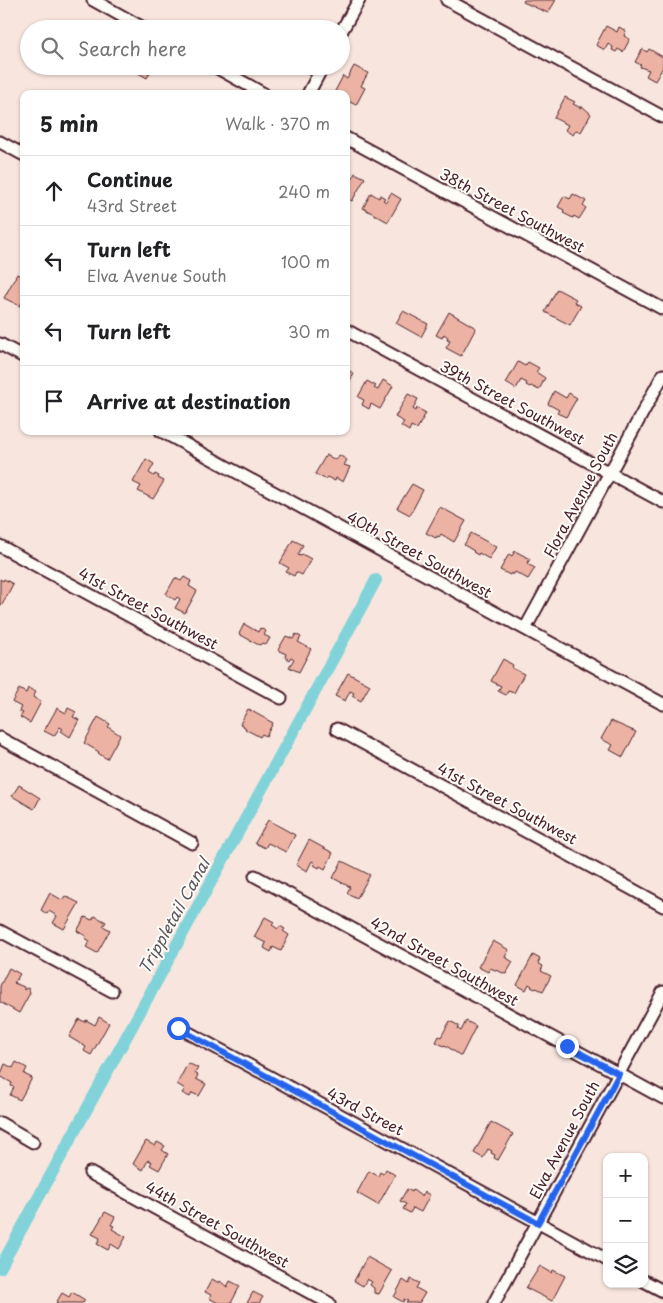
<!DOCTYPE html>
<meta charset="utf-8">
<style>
:root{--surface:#fff;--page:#f2f2f2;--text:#202124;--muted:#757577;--line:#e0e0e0}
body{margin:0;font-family:"Playpen Sans",sans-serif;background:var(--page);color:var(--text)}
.controls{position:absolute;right:15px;bottom:15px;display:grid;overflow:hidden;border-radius:10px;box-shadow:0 1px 4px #0004}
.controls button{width:45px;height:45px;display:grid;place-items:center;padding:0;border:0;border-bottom:1px solid var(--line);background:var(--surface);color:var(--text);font:25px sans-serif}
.stop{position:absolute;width:15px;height:15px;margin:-11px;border:4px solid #2563eb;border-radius:50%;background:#fff}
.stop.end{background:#2563eb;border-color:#fff;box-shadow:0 1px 5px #0008}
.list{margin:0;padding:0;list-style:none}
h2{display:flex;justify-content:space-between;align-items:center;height:65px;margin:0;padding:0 20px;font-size:21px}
h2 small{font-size:16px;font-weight:400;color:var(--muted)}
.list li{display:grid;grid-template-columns:32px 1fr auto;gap:15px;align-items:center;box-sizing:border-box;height:70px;padding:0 20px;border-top:1px solid var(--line)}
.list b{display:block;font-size:19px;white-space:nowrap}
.list p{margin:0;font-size:16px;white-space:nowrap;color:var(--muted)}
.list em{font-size:16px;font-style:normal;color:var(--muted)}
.icon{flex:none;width:28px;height:28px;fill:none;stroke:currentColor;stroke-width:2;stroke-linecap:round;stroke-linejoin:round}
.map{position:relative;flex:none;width:663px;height:1303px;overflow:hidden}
.search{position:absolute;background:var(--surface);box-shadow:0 1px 4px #0004;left:20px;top:20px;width:330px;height:55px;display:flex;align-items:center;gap:12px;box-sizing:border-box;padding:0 18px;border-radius:28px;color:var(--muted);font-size:19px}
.panel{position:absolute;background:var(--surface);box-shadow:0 1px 4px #0004;left:20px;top:90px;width:330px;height:345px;border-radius:10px}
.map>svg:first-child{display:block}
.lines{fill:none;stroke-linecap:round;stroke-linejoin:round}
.canal{stroke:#82d3d9;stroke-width:12}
.building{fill:#ecb3a4;stroke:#4a1f2b}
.minor-casing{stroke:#4a1f2b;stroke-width:15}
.minor{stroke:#fdfcf7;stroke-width:11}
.route{stroke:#2563eb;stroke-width:6}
.labels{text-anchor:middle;stroke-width:4;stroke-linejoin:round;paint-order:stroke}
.street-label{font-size:15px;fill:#4a1f2b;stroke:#fdfcf7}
.water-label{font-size:16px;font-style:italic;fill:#5b555f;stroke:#fdfcf7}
</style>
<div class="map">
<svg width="663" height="1303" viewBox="0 0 663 1303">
<rect width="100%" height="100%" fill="#f8e6de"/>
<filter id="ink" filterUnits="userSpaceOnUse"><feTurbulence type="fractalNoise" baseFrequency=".02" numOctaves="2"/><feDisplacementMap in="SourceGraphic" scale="10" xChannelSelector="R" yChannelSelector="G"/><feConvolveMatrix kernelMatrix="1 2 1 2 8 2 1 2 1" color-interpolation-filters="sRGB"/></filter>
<g filter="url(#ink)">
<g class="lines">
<path class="canal" d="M0,1268L376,580"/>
</g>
<path class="building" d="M524,0H556L548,13L523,2Z
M606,26L617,32L619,27L626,31L624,36L630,39L623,52L618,49L616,52L612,50L613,47L608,44L605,50L596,45Z
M642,49L647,52L649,49L663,57V67L655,81L646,76L649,70L640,67L641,65L635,62Z
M94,66H108L105,72Z
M126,66H152L153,67L147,78Z
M354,66L368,73L361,86L365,88L356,105L348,101L346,102V94L334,93L343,76L347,79Z
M565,97L575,102L573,104L581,108L582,106L591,114L581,132L576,130L573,135L565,130L568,125L554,118Z
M355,173L365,178L352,201L346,198V176L349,178L348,180L351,181Z
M371,193L379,198L380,195L385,198L383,200L386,202L391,193L401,199L388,222L363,208Z
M573,194L586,201L583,206L586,208L579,219L574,216L573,218L563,213L564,210L558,207L564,196L570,199Z
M17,274L24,277V299L20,306L4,298Z
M557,289L576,299L574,302L581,306L570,325L545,312Z
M403,311L428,324L421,337L396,323Z
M449,312L476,328L461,356L446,348L450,341L447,340L448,337L444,334L442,338L436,335Z
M518,362L525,366L528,362L539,368L536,372L545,378L539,390L531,386L530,387L526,385L527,383L521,380L516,389L506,383Z
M346,368L354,374L346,388Z
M383,380L393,386L380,409L371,404L369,409L362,405L364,400L358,397L367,381L376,386L374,388L378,390Z
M554,391L566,398L569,393L577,398L566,417L557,413L559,410L548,404Z
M408,394L418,399L413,409L416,411L417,408L426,413L417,429L411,426L409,431L401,426L404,422L395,417Z
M326,455L336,460L339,455L347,460L344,465L350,467L343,482L336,478L335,481L327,477L325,479L315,474Z
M146,459L154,464L149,473L154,476L155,474L159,476L158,478L164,481L153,499L138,491L141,486L133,482Z
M412,484L423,490L410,515L397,508Z
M440,507L466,521L454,542L441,534L439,537L437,536L436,538L426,533Z
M471,533L496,547L489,559L479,553L478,555L473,552L474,551L464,545Z
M293,540L303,545L298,555L301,556L302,554L311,559L302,575L296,572L294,576L286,572L289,568L280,563Z
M515,551L530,559L527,564L535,568L528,579L515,572L513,575L511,573L510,575L500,570L509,554L512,556Z
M184,577L191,581L189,586L197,591L185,613L175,608L180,599L177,597L175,600L166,594L175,578L181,581Z
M0,579L3,581L4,579L13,584L2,605L0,604Z
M244,624L258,632L260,628L266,631L264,635L270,638L266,645L262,643L260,645L257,644L239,634Z
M296,634L301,637L298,642L311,649L299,672L289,667L294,659L291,657L289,660L285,657L286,654L278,650L286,636L293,639Z
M503,659L513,665L512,668L524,674L514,693L508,691L506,695L498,691L501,686L491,681Z
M348,673L370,685L361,701L352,696L354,693L350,691L345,701L335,696Z
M28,688L36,692L33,697L41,702L30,723L20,717L23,713L19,711L21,707L12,702L19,689L26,693Z
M57,708L66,713L68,708L76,712L73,717L79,720L70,737L61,731L63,729L60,727L54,736L44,731Z
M248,709L273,723L266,736L262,734L260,737L245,729L246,728L240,724Z
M98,717L110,724L108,727L120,735L107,759L98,753L99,752L84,743Z
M611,721L636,732L623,757L610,750L613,745L601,739Z
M19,785L40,798L34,809L12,796Z
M268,820L295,835L286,852L268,843L265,848L255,843Z
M309,840L333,853L325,869L320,866L319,868L314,865L315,863L312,861L307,871L296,865Z
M342,861L370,875L357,898L347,893L350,887L333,878Z
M50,893L62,900L65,896L79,903L64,929L53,923L57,916L49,911L47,914L41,910Z
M95,916L106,922L103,926L110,930L97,953L86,947L90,941L85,938L86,936L77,931L85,917L92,920Z
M265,917L274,922L272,925L278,929L280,926L285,929L283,931L289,935L281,951L273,947L271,952L264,948L266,943L254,937Z
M493,941L509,950L505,957L513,962L506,974L490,968L488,972L478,967Z
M533,955L540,959L538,963L543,966L541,971L551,976L543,991L536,988L535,989L531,987L532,986L529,984L526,990L517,985Z
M9,968L20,974L14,983L24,987V990L27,988L29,989L30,993L19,1013L0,1002V986Z
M99,1017L109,1023L91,1055L84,1051L86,1047L69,1037L79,1019L85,1022L86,1020L95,1025Z
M450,1021L459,1026L458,1029L461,1031L466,1021L476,1026L461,1056L445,1045L444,1046L436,1042L439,1036L441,1037Z
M16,1062L27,1068L24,1074L32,1078L20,1100L10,1095L14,1087L11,1086L12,1083L0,1076L5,1064L13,1068Z
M188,1063L198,1068L195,1073L198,1075L196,1079L206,1084L199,1096L192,1093L190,1097L182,1093L185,1089L177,1084Z
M491,1122L513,1134L498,1160L494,1158L495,1155L491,1153L492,1151L488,1149L483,1158L474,1153Z
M146,1141L155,1146L157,1142L165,1146L162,1150L168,1154L159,1170L150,1165L152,1162L148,1160L143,1170L133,1164Z
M386,1169L395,1175L378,1205L357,1193L369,1171L378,1176L380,1172L383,1174Z
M407,1189L412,1192L413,1190L422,1197L424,1192L430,1195L421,1212L413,1208L410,1213L403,1209L406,1204L400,1201Z
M105,1212L115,1217L111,1225L114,1226L112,1229L126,1237L119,1249L111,1244L108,1250L97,1244L100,1238L92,1234Z
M367,1257L392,1271L379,1294L374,1293V1288L370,1285L372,1282L367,1279L363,1286L354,1281Z
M540,1266L552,1273L553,1270L565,1276L552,1301L526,1288Z
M212,1279L219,1283L220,1281L227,1287L230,1281L240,1286L231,1303H218L209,1298L211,1295L205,1292Z
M411,1279L419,1283L416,1288L425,1293L419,1303H406L408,1301L404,1299L403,1302L394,1297L403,1280L409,1284Z
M72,1292L85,1300L83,1303H56L62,1293L69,1297Z
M253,1292L263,1297L259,1303H247Z"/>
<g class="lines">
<g class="minor-casing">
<path id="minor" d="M93,0L145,29
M447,0L663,117
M341,32L359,0
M214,66L264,94
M308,94L323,66
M346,138L663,309
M0,142L24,155
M346,330L663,502
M0,344L24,357
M161,431L663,704
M0,546L281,698
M525,629L663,375
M337,729L663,906
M0,738L192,843
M255,876L663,1098
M0,931L112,991
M178,1027L607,1260
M0,1123L33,1142
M90,1173L329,1303
M644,1281L663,1291
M494,1303L663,992"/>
</g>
<use href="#minor" class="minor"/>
</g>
</g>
<g class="lines" filter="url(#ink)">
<path class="route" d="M178,1028L538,1223L619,1074L567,1046"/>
</g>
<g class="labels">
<g class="street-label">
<text transform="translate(512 211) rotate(28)" y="5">38th Street Southwest</text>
<text transform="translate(512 403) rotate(28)" y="5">39th Street Southwest</text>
<text transform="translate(581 495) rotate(-62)" y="5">Flora Avenue South</text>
<text transform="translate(419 555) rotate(29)" y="5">40th Street Southwest</text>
<text transform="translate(148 609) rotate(28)" y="5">41st Street Southwest</text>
<text transform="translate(507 804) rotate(28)" y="5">41st Street Southwest</text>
<text transform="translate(444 962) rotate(29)" y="5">42nd Street Southwest</text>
<text transform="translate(365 1112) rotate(28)" y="5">43rd Street</text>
<text transform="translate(565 1140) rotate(-62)" y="5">Elva Avenue South</text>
<text transform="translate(217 1225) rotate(29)" y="5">44th Street Southwest</text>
</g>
<g class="water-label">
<text transform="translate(174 916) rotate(-61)" y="6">Trippletail Canal</text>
</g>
</g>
</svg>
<div class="controls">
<button>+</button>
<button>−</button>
<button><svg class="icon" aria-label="layers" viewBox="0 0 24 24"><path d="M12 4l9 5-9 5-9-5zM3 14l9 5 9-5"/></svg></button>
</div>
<div class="stop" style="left:178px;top:1028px"></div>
<div class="stop end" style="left:567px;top:1046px"></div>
<div class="search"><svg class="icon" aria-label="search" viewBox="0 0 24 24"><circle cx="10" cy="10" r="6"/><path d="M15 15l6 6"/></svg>Search here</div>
<section class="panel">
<h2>5 min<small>Walk · 370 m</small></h2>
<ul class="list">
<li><svg class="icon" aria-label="ahead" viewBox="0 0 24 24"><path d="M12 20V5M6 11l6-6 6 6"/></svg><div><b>Continue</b><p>43rd Street</p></div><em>240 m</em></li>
<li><svg class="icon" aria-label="left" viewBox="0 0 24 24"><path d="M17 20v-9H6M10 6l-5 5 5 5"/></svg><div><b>Turn left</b><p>Elva Avenue South</p></div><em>100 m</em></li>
<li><svg class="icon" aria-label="left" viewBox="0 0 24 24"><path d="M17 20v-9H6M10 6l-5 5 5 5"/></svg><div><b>Turn left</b></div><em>30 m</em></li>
<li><svg class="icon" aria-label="arrive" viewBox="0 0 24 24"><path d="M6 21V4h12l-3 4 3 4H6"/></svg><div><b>Arrive at destination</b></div></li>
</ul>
</section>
</div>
